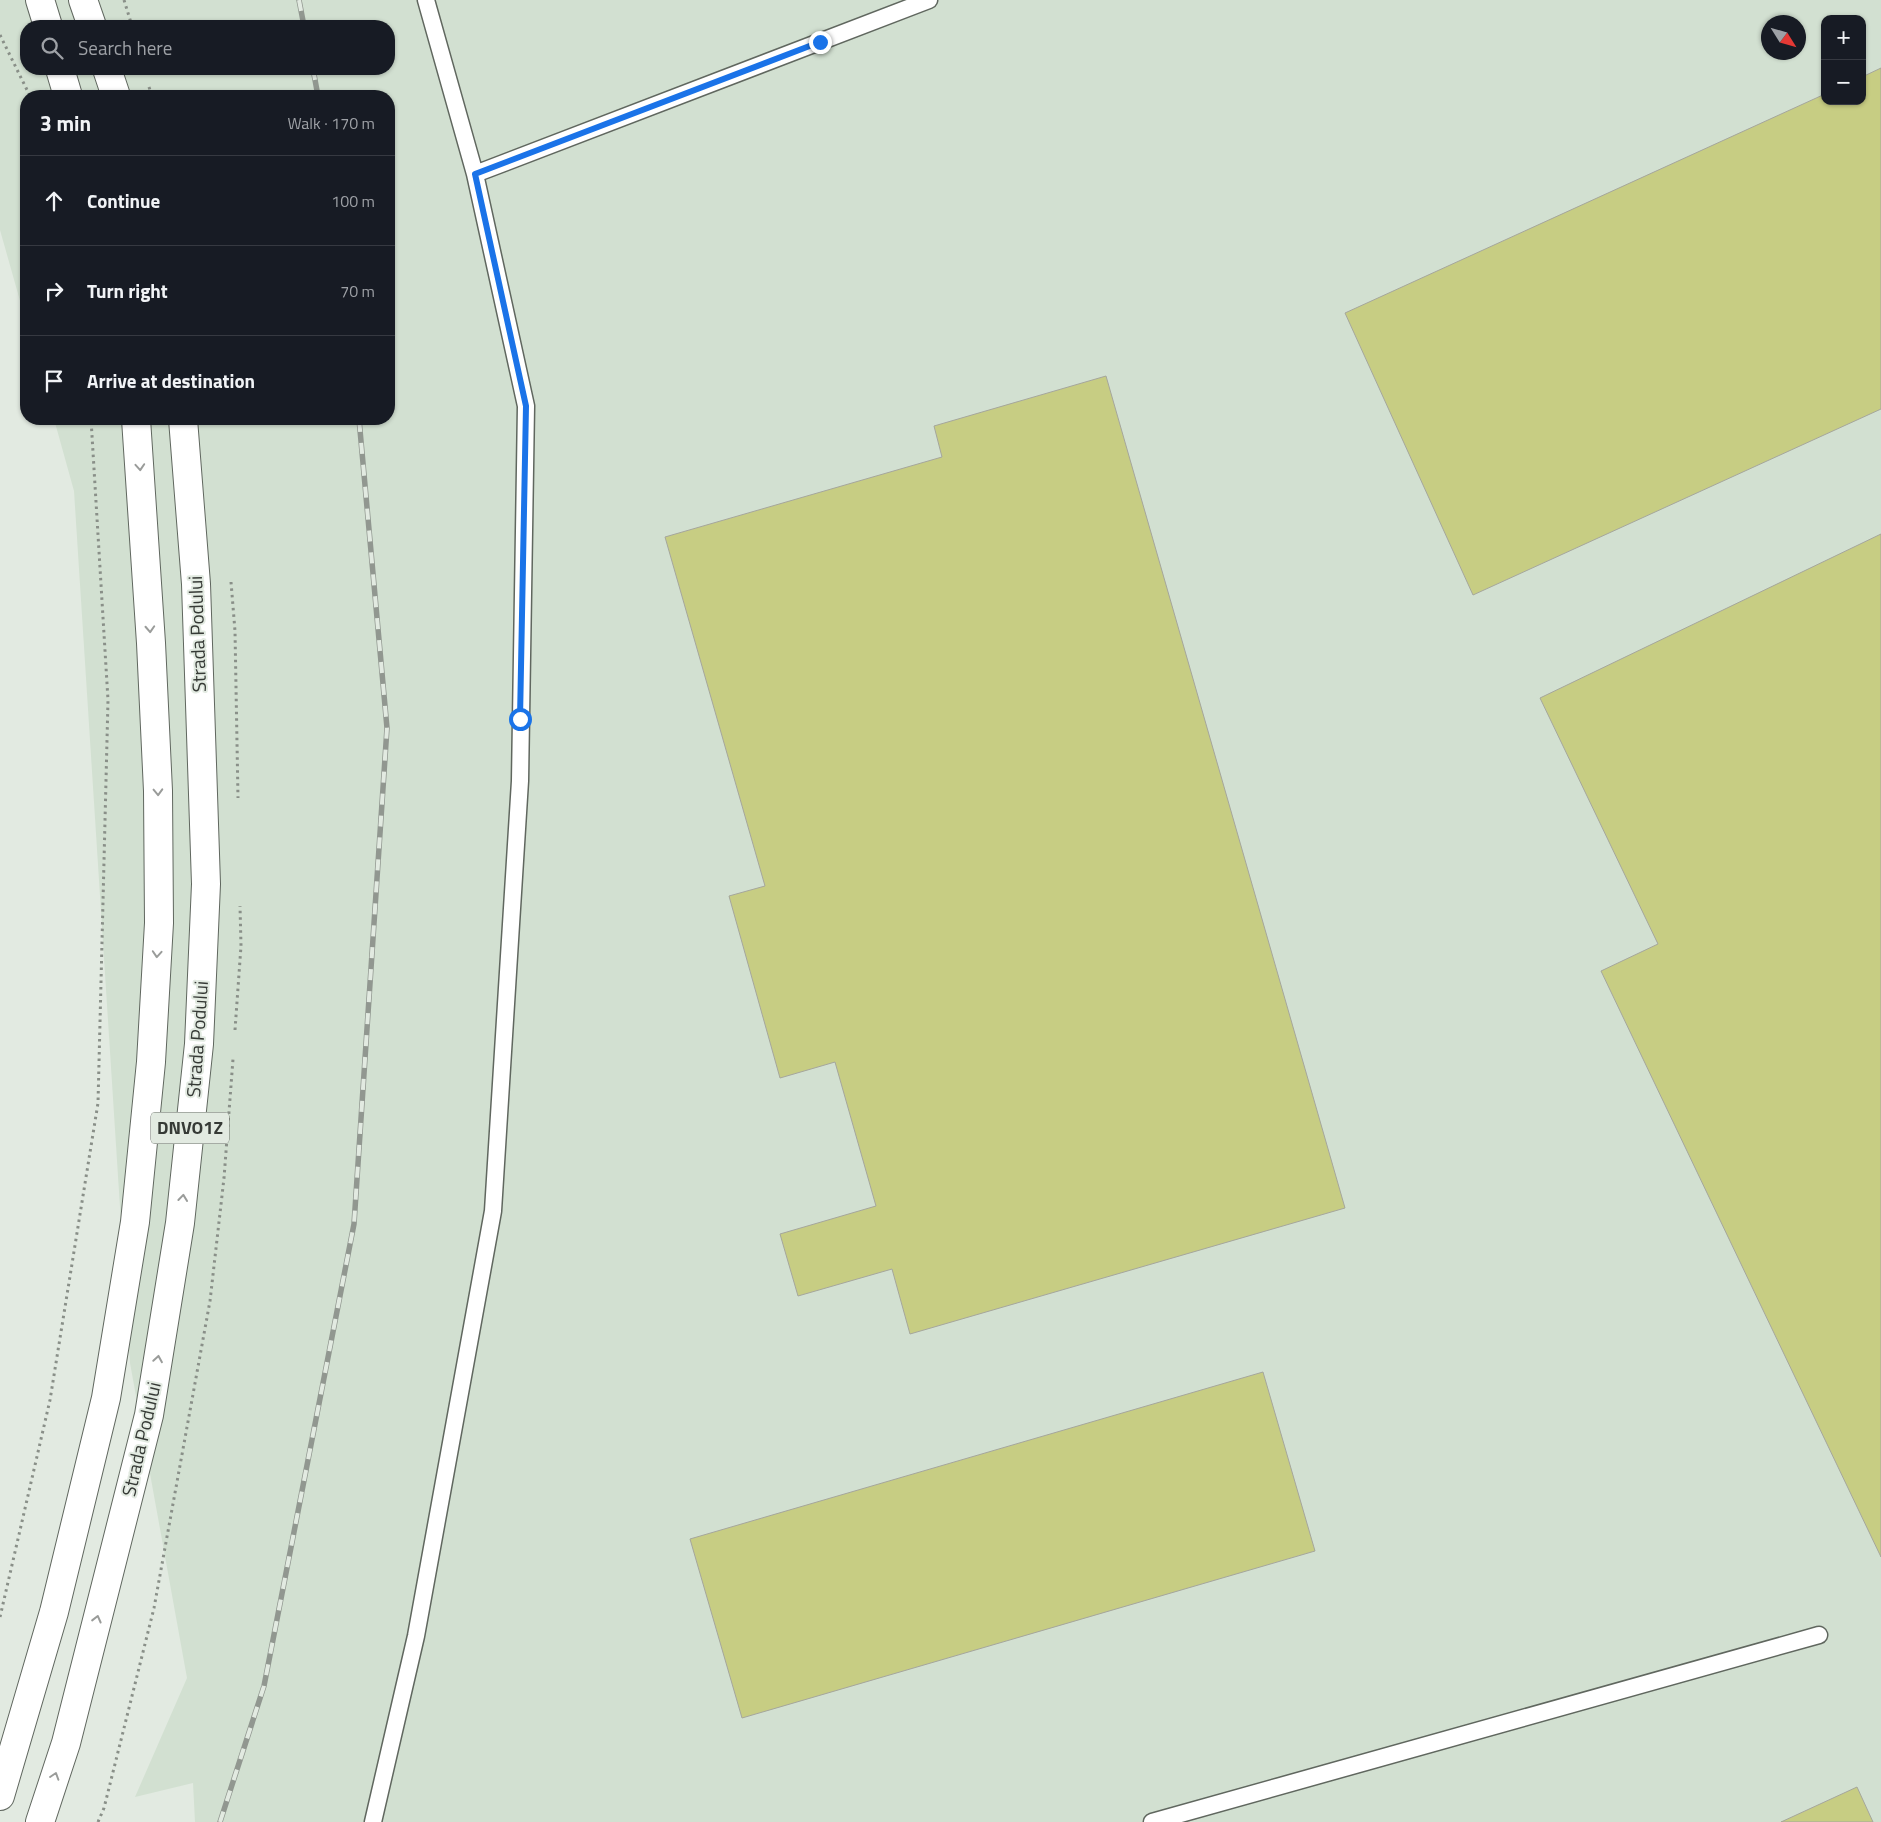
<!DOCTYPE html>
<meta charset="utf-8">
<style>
:root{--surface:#171b24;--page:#20242c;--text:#f1f3f6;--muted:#9ea1a6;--line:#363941}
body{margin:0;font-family:"Titillium Web",sans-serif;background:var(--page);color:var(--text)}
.controls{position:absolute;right:15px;top:15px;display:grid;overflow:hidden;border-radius:10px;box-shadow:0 1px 4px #0004}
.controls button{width:45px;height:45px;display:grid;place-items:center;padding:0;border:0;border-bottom:1px solid var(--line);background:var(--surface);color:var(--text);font:25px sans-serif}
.compass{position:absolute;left:1761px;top:15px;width:45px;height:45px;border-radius:50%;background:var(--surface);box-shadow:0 1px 4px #0004;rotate:127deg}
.stop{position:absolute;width:15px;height:15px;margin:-11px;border:4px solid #1a73e8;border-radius:50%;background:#fff}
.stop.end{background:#1a73e8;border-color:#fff;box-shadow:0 1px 5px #0008}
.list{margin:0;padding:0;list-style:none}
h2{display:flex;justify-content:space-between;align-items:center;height:65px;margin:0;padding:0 20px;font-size:21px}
h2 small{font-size:16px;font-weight:400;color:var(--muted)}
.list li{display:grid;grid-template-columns:32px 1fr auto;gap:15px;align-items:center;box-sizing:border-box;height:90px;padding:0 20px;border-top:1px solid var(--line)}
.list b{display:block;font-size:19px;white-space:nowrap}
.list em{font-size:16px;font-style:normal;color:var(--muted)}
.icon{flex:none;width:28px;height:28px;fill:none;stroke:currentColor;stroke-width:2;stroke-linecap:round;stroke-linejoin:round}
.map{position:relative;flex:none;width:1881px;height:1822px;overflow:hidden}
.search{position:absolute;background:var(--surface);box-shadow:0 1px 4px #0004;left:20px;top:20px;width:375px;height:55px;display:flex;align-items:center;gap:12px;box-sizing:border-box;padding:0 18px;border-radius:20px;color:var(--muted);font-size:19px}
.panel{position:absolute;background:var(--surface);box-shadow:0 1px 4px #0004;left:20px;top:90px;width:375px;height:335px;border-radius:20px}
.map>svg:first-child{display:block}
.built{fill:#d2e0d1;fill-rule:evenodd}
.building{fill:#c7cd83;stroke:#a5a69c}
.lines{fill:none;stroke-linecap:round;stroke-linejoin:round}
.service-casing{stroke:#60675f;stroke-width:19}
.primary-casing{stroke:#60675f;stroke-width:30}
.path{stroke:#898f88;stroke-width:3;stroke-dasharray:2.5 4;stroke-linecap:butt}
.service{stroke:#fff;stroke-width:16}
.primary{stroke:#fff;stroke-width:28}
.rail-casing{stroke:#919790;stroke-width:5.5}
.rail{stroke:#e2eae1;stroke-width:4;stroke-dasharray:11;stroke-linecap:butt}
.oneway{stroke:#9a9c9a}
.route{stroke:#1a73e8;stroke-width:6}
.labels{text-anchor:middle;stroke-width:4;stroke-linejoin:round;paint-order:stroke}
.shield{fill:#e2eae1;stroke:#6a6f69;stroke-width:1}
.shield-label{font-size:18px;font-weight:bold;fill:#363a36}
.street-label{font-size:19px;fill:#363a36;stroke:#e2eae1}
</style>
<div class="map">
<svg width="1881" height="1822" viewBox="0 0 1881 1822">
<rect width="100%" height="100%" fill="#e2eae1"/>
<path class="built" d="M0,0H1881V1822H195L193,1783L135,1797L187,1678L130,1363L74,491L54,419H389V96H26V322L0,230ZM1825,19H1862V101H1825ZM1768,22H1798V52H1768ZM26,26H389V69H26Z"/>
<path class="building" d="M1881,68V409L1473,595L1345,313L1825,94V101H1862V77Z
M1106,376L1345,1208L910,1334L892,1269L798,1296L780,1234L876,1206L835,1062L780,1078L729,896L765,886L665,537L942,457L934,426Z
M1881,534V1557L1601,971L1658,944L1540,698Z
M1263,1372L1315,1551L742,1718L690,1539Z
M1857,1787L1873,1822H1781Z"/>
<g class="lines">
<g class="service-casing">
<path id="service" d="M475,174L929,0
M373,1822L416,1636L493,1211L520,781L526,406L475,174L426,0
M1152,1822L1819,1635"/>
</g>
<g class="primary-casing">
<path id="primary" d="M40,0L48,26
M83,0L92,26
M60,69L68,96
M107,69L116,96
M0,1796L54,1612L106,1398L135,1222L151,1062L159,923L158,791L151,643L136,419
M40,1822L66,1743L149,1415L180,1223L199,1044L206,884L196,584L183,419"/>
</g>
<path class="path" d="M124,0L132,26
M0,35L30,96
M149,87L152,96
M231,582L235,631L238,798
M235,1030L241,946L240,906
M0,1617L50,1400L98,1103L108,700L91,419
M98,1822L104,1808L154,1608L210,1301L224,1178L233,1059"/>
<use href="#service" class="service"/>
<use href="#primary" class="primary"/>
<g class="rail-casing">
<path id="rail" d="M299,0L304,26
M313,69L318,96
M220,1822L264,1686L354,1224L387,728L359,419"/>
</g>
<use href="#rail" class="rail"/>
</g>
<defs><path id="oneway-chevron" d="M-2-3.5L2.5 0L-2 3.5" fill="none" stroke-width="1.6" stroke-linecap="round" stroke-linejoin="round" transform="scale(1.25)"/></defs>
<g class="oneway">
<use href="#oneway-chevron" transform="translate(140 467) rotate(86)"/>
<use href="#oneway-chevron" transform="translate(150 629) rotate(87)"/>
<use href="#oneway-chevron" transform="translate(158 792) rotate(88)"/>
<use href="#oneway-chevron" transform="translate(157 954) rotate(94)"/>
<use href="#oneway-chevron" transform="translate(183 1198) rotate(-84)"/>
<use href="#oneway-chevron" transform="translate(158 1359) rotate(-81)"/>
<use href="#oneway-chevron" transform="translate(97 1619) rotate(-76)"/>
<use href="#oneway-chevron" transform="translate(55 1776) rotate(-72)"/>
</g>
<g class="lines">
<path class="route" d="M520,719L526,406L475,174L820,42"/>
</g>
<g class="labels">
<rect class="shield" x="151" y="1112.5" width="78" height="31" rx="4"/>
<g class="shield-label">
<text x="190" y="1134">DNVO1Z</text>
</g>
<g class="street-label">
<text transform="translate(197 634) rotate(-92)" y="7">Strada Podului</text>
<text transform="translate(197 1039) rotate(-86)" y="7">Strada Podului</text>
<text transform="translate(141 1439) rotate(-77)" y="7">Strada Podului</text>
</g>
</g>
</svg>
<div class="controls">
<button>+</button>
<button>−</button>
</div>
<svg class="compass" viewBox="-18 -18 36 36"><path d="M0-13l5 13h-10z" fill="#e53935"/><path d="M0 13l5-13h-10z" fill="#9ea1a6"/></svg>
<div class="stop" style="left:520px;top:719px"></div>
<div class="stop end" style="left:820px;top:42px"></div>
<div class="search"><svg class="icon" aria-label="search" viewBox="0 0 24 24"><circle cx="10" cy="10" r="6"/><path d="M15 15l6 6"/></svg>Search here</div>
<section class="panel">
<h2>3 min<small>Walk · 170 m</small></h2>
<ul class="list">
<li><svg class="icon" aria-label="ahead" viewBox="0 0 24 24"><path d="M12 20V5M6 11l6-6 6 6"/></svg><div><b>Continue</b></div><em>100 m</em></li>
<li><svg class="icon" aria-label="right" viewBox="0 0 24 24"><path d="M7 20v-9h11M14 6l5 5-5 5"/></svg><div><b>Turn right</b></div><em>70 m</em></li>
<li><svg class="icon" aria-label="arrive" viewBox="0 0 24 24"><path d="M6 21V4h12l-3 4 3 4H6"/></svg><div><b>Arrive at destination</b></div></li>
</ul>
</section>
</div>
